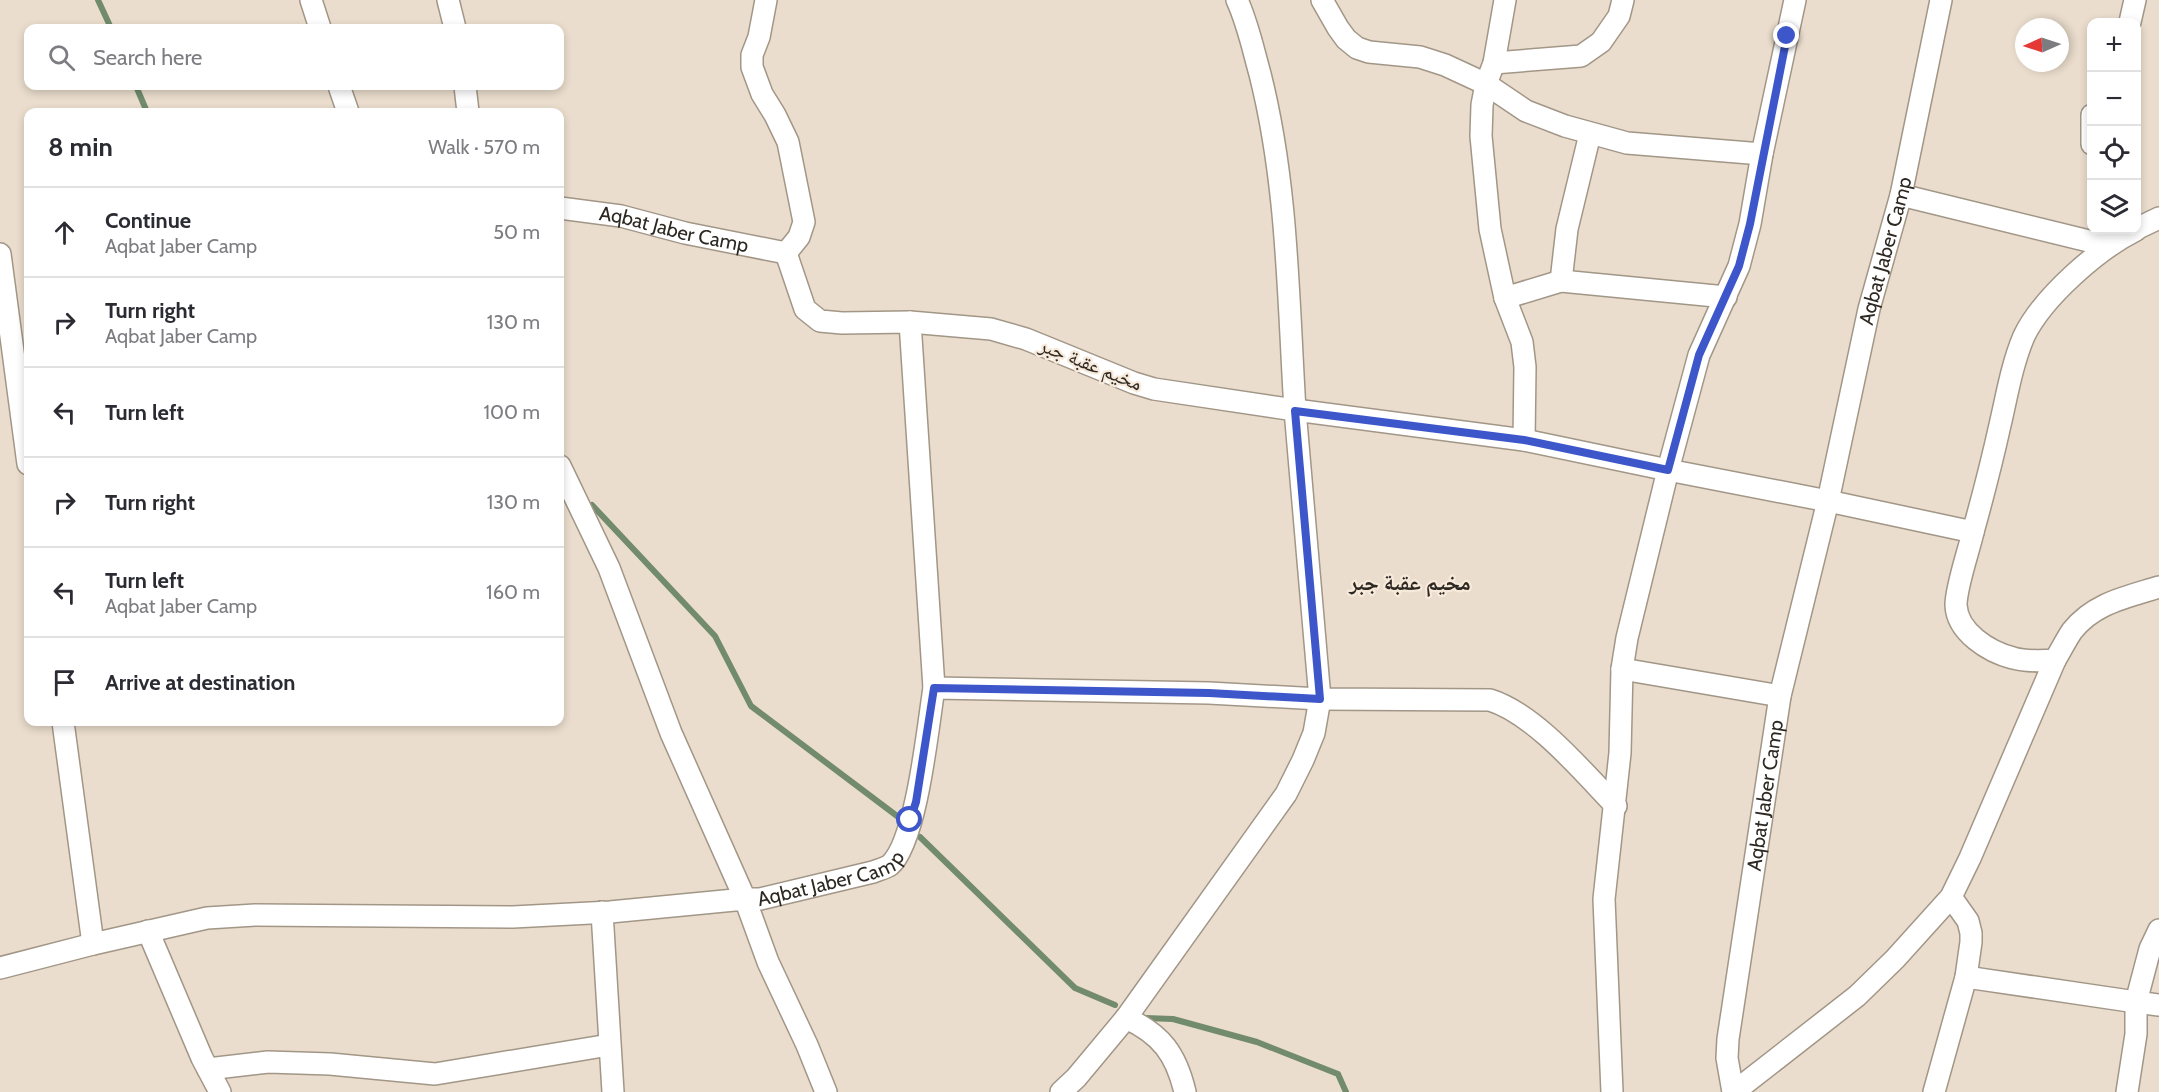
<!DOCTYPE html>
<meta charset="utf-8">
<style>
:root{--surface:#fff;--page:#f2f2f3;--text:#2b2b33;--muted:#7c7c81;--line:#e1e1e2}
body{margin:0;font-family:Cabin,"Noto Naskh Arabic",sans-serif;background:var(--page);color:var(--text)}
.controls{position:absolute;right:18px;top:18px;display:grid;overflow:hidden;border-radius:12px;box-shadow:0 3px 9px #0003}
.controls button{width:54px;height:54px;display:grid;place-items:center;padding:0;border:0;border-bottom:2px solid var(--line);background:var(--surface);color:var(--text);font:30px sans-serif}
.compass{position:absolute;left:2015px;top:18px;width:54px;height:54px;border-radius:50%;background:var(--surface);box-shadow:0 3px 9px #0003;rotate:267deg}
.stop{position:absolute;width:18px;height:18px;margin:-14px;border:4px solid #3d57ca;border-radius:50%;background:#fff}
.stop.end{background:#3d57ca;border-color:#fff;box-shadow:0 2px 6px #0008}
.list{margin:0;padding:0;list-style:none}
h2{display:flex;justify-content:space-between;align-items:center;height:78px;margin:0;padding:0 24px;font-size:26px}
h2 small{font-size:20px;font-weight:400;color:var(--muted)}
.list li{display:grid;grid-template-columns:39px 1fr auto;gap:18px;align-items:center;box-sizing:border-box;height:90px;padding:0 24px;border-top:2px solid var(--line)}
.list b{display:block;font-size:22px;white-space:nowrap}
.list p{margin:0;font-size:20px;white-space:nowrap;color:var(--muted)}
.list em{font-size:20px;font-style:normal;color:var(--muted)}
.icon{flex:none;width:33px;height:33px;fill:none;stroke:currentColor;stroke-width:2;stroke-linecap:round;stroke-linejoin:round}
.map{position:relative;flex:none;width:2159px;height:1092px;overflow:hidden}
.search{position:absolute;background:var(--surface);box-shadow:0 3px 9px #0003;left:24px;top:24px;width:540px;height:66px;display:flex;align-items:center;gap:15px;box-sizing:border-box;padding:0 21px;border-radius:12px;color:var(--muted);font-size:22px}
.panel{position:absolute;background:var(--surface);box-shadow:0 3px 9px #0003;left:24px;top:108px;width:540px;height:618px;border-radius:12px}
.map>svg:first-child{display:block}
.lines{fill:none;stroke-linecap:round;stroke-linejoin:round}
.stream{stroke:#718b6c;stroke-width:6}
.minor-casing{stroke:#a29687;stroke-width:24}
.minor{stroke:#fff;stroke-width:21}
.route{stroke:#3d57ca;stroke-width:8}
.labels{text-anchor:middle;stroke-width:4.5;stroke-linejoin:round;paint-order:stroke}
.street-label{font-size:20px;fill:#2d2822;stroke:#f7eada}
.quarter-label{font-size:22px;font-weight:bold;fill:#2d2822;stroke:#f7eada}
</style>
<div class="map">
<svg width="2159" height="1092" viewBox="0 0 2159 1092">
<rect width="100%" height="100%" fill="#eaddcd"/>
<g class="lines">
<path class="stream" d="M98,0L111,28
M136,86L147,112
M592,505L715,636L751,706L905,822
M920,837L1075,988L1115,1005
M1145,1018L1173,1019L1257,1042L1338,1074L1346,1092"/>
<g class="minor-casing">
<g id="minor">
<path d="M311,0L320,28"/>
<path d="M448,0L455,28"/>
<path d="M766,0L759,37L752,55V67L762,94L775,115L788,142L804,222L799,237L786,253L805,309L820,321L842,323L910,322L991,329L1026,339L1134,383L1154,389L1295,410C1288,297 1288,185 1260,74C1253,49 1248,24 1237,0"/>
<path d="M1322,0L1338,28L1346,39L1357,48L1369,52L1420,57L1445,65L1486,84L1526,111L1565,126L1627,143L1762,154"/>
<path d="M1505,0L1494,63L1486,84L1482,105L1481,136L1490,229L1505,298L1522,342L1525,367L1524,440"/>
<path d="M1795,0L1762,154L1750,224L1739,266L1699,355L1668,470L1828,501L1973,532C1983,496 1992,461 2000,425C2007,395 2012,364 2024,336C2043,297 2098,249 2136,230"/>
<path d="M2130,22L2135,0"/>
<path d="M1494,63L1581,56L1601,42L1619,16L1623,0"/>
<path d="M339,86L348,112"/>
<path d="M465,86L468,112"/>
<path d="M2092,115V144"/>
<path d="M1901,195L2109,246L2105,230"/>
<path id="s1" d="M560,208L621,216L685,233L786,253"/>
<path d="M2136,229L2159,218"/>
<path d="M0,254L28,464"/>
<path d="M1561,281L1567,229L1590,134"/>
<path d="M1505,298L1561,281L1726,297"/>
<path d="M910,322L934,688"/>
<path id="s2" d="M560,466L609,568L671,733L745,899H760L873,872C878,870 886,868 890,865C917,841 928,725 934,688L1209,693L1320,699L1490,700C1535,714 1583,772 1616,806"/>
<path d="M1973,532C1969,550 1956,587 1956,605C1957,632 1989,652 2013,658C2027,662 2042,661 2055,660C2061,650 2066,640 2072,631C2094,603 2127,597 2159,587"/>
<path d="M1622,669L1780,696"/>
<path d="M63,722L93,944"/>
<path d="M602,912L613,1092"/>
<path d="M2159,930L2150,949L2136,1002L2159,1005"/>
<path d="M148,931L202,1058L220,1092"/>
<path d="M0,968L93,944L207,918L255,915L513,917L610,912L745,899L768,962L807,1045L826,1092"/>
<path d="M1966,977L2136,1002V1034L2127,1092"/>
<path d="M208,1069L268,1062L330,1064L435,1074L609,1045"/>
<path d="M1061,1092L1076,1078L1126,1018"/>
<path d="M1185,1092C1176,1054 1161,1034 1126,1018L1286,794L1303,760L1314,733L1320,699L1295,410L1524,440L1668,470L1627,638L1622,669L1620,753L1604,899L1612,1092"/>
<path id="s3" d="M1733,1092L1727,1058L1728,1039L1780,696L1828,501L1869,309L1901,195L1941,0"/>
<path d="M1734,1092L1857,996L1895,959L1951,897L1970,858L2055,660"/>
<path d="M1934,1092L1966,977L1971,942V933L1968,921L1951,897"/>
</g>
</g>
<use href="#minor" class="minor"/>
</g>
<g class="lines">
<path class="route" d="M910,820L916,802L934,688L1209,693L1320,699L1295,411L1524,440L1668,470L1699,355L1739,266L1750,224L1787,36"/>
</g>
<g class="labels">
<g class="street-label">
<text dy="7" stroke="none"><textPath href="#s1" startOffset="116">Aqbat Jaber Camp</textPath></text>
<text dy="7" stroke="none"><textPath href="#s3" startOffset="858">Aqbat Jaber Camp</textPath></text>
<text transform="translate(1091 364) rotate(22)" y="7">مخيم عقبة جبر</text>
<text dy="7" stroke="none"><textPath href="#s3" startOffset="300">Aqbat Jaber Camp</textPath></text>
<text dy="7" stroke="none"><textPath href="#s2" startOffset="560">Aqbat Jaber Camp</textPath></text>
</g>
<g class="quarter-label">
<text x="1410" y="590">مخيم عقبة جبر</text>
</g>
</g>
</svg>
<div class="controls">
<button>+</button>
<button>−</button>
<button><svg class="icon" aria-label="locate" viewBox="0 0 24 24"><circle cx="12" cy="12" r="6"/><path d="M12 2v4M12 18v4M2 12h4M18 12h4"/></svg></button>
<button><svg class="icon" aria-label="layers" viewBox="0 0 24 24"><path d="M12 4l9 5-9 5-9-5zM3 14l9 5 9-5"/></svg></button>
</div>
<svg class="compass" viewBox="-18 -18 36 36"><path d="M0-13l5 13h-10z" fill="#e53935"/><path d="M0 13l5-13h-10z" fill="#7c7c81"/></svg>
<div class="stop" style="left:910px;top:820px"></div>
<div class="stop end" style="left:1787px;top:36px"></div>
<div class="search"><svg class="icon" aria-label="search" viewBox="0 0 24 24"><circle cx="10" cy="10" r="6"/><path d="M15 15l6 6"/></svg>Search here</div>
<section class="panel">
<h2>8 min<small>Walk · 570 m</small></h2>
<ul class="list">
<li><svg class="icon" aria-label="ahead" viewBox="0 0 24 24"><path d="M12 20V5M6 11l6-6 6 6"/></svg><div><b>Continue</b><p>Aqbat Jaber Camp</p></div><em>50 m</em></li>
<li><svg class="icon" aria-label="right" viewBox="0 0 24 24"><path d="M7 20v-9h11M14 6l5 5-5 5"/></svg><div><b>Turn right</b><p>Aqbat Jaber Camp</p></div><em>130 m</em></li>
<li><svg class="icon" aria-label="left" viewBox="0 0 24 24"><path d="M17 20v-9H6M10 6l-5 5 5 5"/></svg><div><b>Turn left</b></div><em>100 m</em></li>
<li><svg class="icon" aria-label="right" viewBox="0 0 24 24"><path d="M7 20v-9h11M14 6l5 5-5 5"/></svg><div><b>Turn right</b></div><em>130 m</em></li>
<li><svg class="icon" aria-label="left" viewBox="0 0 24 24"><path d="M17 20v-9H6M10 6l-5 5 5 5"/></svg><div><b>Turn left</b><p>Aqbat Jaber Camp</p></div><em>160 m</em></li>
<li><svg class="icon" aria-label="arrive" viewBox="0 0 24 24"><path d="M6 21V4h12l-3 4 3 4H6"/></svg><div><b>Arrive at destination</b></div></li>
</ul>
</section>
</div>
